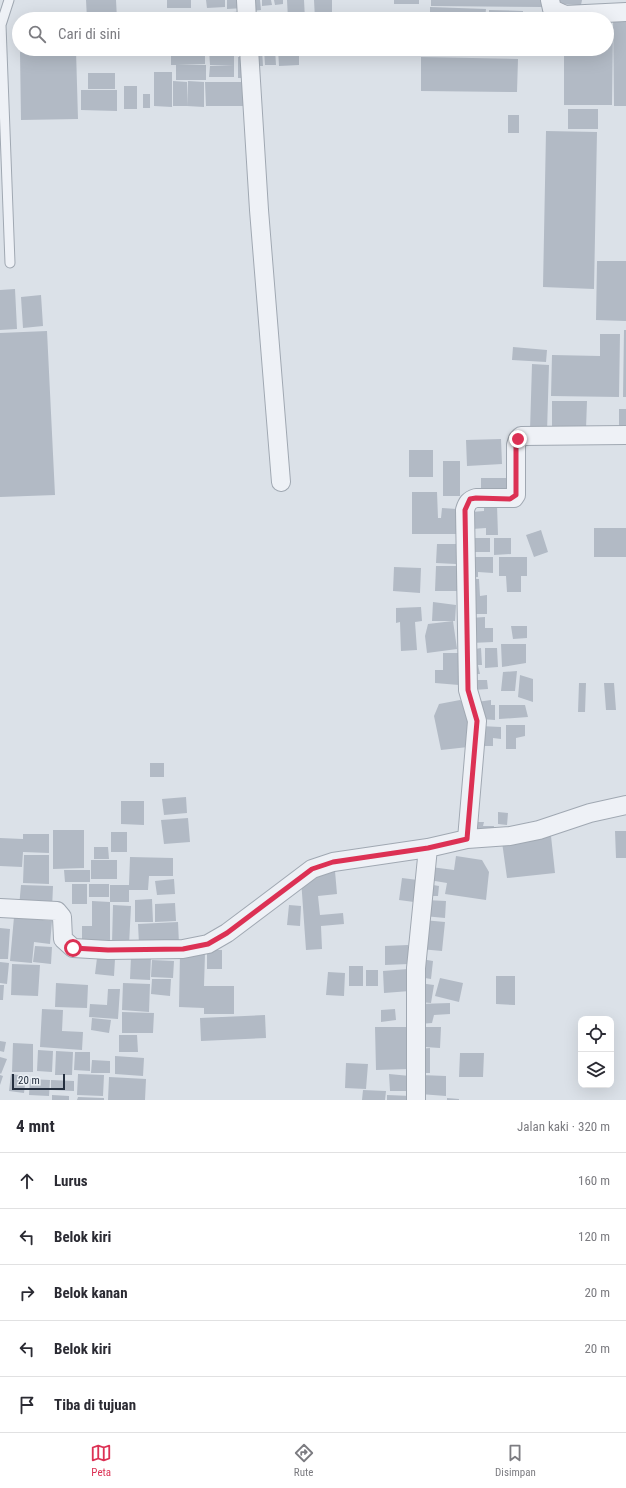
<!DOCTYPE html>
<html lang="id">
<meta charset="utf-8">
<style>
:root{--surface:#fff;--page:#f2f2f3;--text:#2b2b33;--muted:#7c7c81;--line:#e1e1e2;--accent:#dc3154}
body{margin:0;font-family:"Roboto Condensed",sans-serif;background:var(--page);color:var(--text)}
.controls{position:absolute;right:12px;bottom:12px;display:grid;overflow:hidden;border-radius:8px;box-shadow:0 4px 16px #0002}
.controls button{width:36px;height:36px;display:grid;place-items:center;padding:0;border:0;border-bottom:1px solid var(--line);background:var(--surface);color:var(--text);font:20px sans-serif}
.scale{position:absolute;left:12px;bottom:10px;width:53px;box-sizing:border-box;padding-left:4px;border:2px solid #242f3f;border-top:0;font-size:11px;line-height:14px;white-space:nowrap;color:#242f3f;-webkit-text-stroke:3px #ebf0f5;paint-order:stroke}
.stop{position:absolute;width:12px;height:12px;margin:-9px;border:3px solid #dc3154;border-radius:50%;background:#fff}
.stop.end{background:#dc3154;border-color:#fff;box-shadow:0 1px 4px #0008}
.list{margin:0;padding:0;list-style:none}
h2{display:flex;justify-content:space-between;align-items:center;height:52px;margin:0;padding:0 16px;font-size:17px}
h2 small{font-size:13px;font-weight:400;color:var(--muted)}
.list li{display:grid;grid-template-columns:26px 1fr auto;gap:12px;align-items:center;box-sizing:border-box;height:56px;padding:0 16px;border-top:1px solid var(--line)}
.list b{display:block;font-size:15px;white-space:nowrap}
.list em{font-size:13px;font-style:normal;color:var(--muted)}
.icon{flex:none;width:22px;height:22px;fill:none;stroke:currentColor;stroke-width:2;stroke-linecap:round;stroke-linejoin:round}
.map{position:relative;flex:none;width:626px;height:1100px;overflow:hidden}
.search{position:absolute;background:var(--surface);box-shadow:0 4px 16px #0002;left:12px;right:12px;top:12px;height:44px;display:flex;align-items:center;gap:10px;box-sizing:border-box;padding:0 14px;border-radius:22px;color:var(--muted);font-size:15px}
.sheet{height:332px;background:var(--surface)}
nav{display:flex;justify-content:space-around;align-items:center;box-sizing:border-box;height:56px;border-top:1px solid var(--line);background:var(--surface);font-size:11px;color:var(--muted)}
nav a{display:grid;justify-items:center;gap:2px}
nav .on{color:var(--accent)}
.map>svg:first-child{display:block}
.building{fill:#b2bac5}
.lines{fill:none;stroke-linecap:round;stroke-linejoin:round}
.lane-casing{stroke:#a0a8b2;stroke-width:11}
.street-casing{stroke:#a0a8b2;stroke-width:20}
.lane{stroke:#eef1f6;stroke-width:9}
.street{stroke:#eef1f6;stroke-width:18}
.route{stroke:#dc3154;stroke-width:5}
</style>
<div class="map">
<svg width="626" height="1100" viewBox="0 0 626 1100">
<rect width="100%" height="100%" fill="#dbe1e8"/>
<path class="building" d="M86,0H116L117,19H87Z
M167,0H191V8H167Z
M206,0H225V7L207,8Z
M227,0H243L244,8L227,9Z
M250,0H260L261,10L251,11Z
M262,0H271L272,5L262,6Z
M274,0H283V4L275,5Z
M287,0H304L305,19H288Z
M314,0H332V19H315Z
M394,0H419V4H394Z
M431,0H543V7L431,6Z
M555,0H582L581,5L555,4Z
M430,7L486,9L485,19H430Z
M489,10L523,11V19H489Z
M246,11V19H234L233,12Z
M232,12L233,19H210L209,13Z
M258,12H279V19H258Z
M405,12V19H393V13Z
M613,15H626V106H614Z
M531,16L557,17V19H531Z
M607,30H613L612,105H564V49H607Z
M122,49H142L143,54L122,55Z
M144,49H168V54L144,55Z
M171,49H205V64L177,65H206V80H176V65H171Z
M209,49H234V65H210Z
M253,49H262L263,66H254Z
M264,49H275L276,65H265Z
M278,49H299V65L279,66Z
M304,49H320V52L304,53Z
M76,50L78,119L21,120L20,52Z
M238,57H248L249,78H238Z
M421,57L518,59L517,92L421,91Z
M234,65V77H209L210,66Z
M154,72H172V107L154,106Z
M88,73H115V89H88Z
M173,81L187,82V106H173Z
M188,81L204,82V107L187,106Z
M205,82H243V106H206Z
M124,86H137V109H124Z
M81,90H117V111L81,110Z
M143,94H150V108H143Z
M568,109H598V129H568Z
M508,115H519V133H508Z
M546,131L597,132L594,289L543,287Z
M597,261H626V321L596,320Z
M15,289L17,329L0,330V290Z
M41,295L43,326L23,328L21,297Z
M624,330H626V397H623Z
M47,331L55,495L0,497V333Z
M600,334H620L619,397L551,396L552,355L600,356Z
M513,347L547,350L546,362L512,360Z
M532,364L549,365L547,432L530,431Z
M552,401H587L586,429L552,428Z
M619,409H626V428H619Z
M501,439L502,464L467,466L466,440Z
M409,450H433V477H409Z
M443,461H460V496H443Z
M481,478H510V495L481,496Z
M412,492H437L438,518H441L442,508L457,509V534H412Z
M484,505H497L498,535H486V528L472,529L471,512L484,511Z
M594,528H626V557H594Z
M541,530L548,552L534,557L526,535Z
M469,538H490V552H469Z
M494,538H511V554L494,555Z
M437,544H456V564L436,563Z
M471,557H493V573L478,572V577H470Z
M499,557H527V576H521V592H507L506,576H499Z
M436,566H457V591H435Z
M394,567L421,568L420,593L393,591Z
M469,579H479L480,596L487,595V614H470Z
M433,602L456,605L455,621H432Z
M421,607L422,621L415,622L417,650L401,651L400,622L396,623V608Z
M485,617V628H493V642L471,643L470,618Z
M453,621L457,649L427,653L425,636L428,624Z
M511,626H527V638L513,639Z
M501,644H526V663L502,667Z
M481,648L482,665H478L480,674H472L470,650Z
M485,648H497L498,667L485,668Z
M443,653H458L459,685L435,683V670H443Z
M517,671L515,691H501L503,672Z
M520,675L533,679V702L518,697Z
M472,680H487L488,689L473,690Z
M579,683H586L585,712H578Z
M604,683H614L616,710H606Z
M460,700L468,707L471,721L468,747L441,750L434,716L439,704Z
M491,700V705H495V720L481,719L477,702Z
M499,705H525L528,717L499,719Z
M506,725H525V736L516,738V749H506Z
M480,726L501,727V739L493,738V746H480Z
M150,763H164V777H150Z
M186,797L187,813L164,815L162,799Z
M121,801H144V825L121,824Z
M498,812L508,813L507,825L498,824Z
M188,818L190,842L164,844L161,820Z
M474,822H484L483,826H494L493,835L474,836Z
M53,830H84V868L53,869Z
M615,831H626V858H616Z
M111,832H127V852H111Z
M23,834H49V853L23,852L22,867L0,866V838L23,839Z
M551,836L555,873L507,878L502,842Z
M94,847H108L109,859H94Z
M24,855H49V884L23,883Z
M456,856L482,860L489,872L486,900L445,894L447,883L429,880L431,867L454,870Z
M130,857L173,858V876H149L148,890H129V902H110V885H129Z
M91,860H117V879H91Z
M64,870H90V882H65Z
M335,871L337,894L318,896L320,915L343,913L344,924L321,926L322,949L306,950L301,879L317,878V873Z
M402,878L418,880L414,902L399,900Z
M174,879L175,894L157,895L155,881Z
M72,884H87V904H72Z
M89,884H109V897H89Z
M427,884L439,886L438,896H426Z
M21,885L53,886L52,909L19,907Z
M152,899L153,922H135V900Z
M426,900L446,901L445,918L424,916Z
M92,901L110,902V945L82,941V926H92Z
M175,903L176,921L155,922V904Z
M113,905L131,906L129,945L112,944Z
M289,905L301,906L300,926L287,925Z
M14,917L52,921L50,944L34,942L32,963L10,961Z
M423,920L445,922L442,951L420,949Z
M178,922L179,944H139L138,924Z
M0,928L10,929L8,959H0Z
M408,945L409,964L385,965V946Z
M35,946L52,947L51,964L33,962Z
M207,950H222V969H207Z
M180,953H205L204,986H234V1014H204V1008L179,1007Z
M131,956L151,957L150,980L130,979Z
M97,958L115,959L114,976L95,974Z
M421,959L433,961L431,979L419,977Z
M152,960L174,961L173,978L151,977Z
M0,962L9,963L7,984L0,983Z
M12,964L40,965L38,996L11,995Z
M349,966H363V986H349Z
M408,969L410,991L384,993L383,971Z
M366,970H378V986H366Z
M328,972L345,973L344,996L326,995Z
M496,976H515V1005L496,1004Z
M440,978L463,983L459,1002L435,996Z
M152,979H171L170,996L151,994Z
M56,983L88,985L87,1008L55,1007Z
M123,983L150,984L149,1012L122,1010Z
M419,983L434,985L431,1003L419,1002Z
M0,985H4L3,1000H0Z
M108,989H120L118,1019L89,1017L90,1004L107,1005Z
M450,1003V1014L434,1015L432,1023L419,1024V1004Z
M42,1009L63,1010L62,1031L83,1032L82,1050L40,1047Z
M395,1009L396,1020L381,1022V1010Z
M122,1012L154,1013L153,1033H122Z
M265,1015L266,1038L201,1041L200,1018Z
M92,1018L111,1020L109,1033L91,1030Z
M375,1027H409L410,1069L376,1070Z
M425,1027H441L440,1048L425,1047Z
M119,1035H137L138,1052H119Z
M0,1041L6,1042L4,1052L0,1051Z
M13,1043L33,1044V1072H12Z
M430,1048V1073H419V1049Z
M38,1050L53,1051L52,1072L37,1071Z
M56,1051L73,1052L72,1075H55Z
M75,1052H90V1071L74,1070Z
M460,1053H484L483,1077H459Z
M115,1056L144,1058L143,1076L115,1074Z
M0,1057L7,1059L1,1074L0,1073Z
M92,1060L110,1061V1073H91Z
M346,1063L368,1064L366,1089L345,1088Z
M11,1074L26,1076L24,1093L9,1091Z
M78,1074L104,1075L103,1096L77,1095Z
M389,1074L410,1076V1091H390Z
M0,1075L3,1076L0,1085Z
M421,1075L446,1076V1096L420,1094Z
M109,1077L146,1079L145,1100H108Z
M30,1079L50,1080L49,1096L29,1095Z
M51,1080L74,1081V1091L51,1090Z
M363,1090L386,1091L385,1100H362Z
M52,1095L69,1096V1100H52Z
M387,1095L411,1096L410,1100H387Z
M78,1097L104,1098V1100H77Z
M447,1098L459,1099V1100H447Z"/>
<g class="lines">
<g class="lane-casing">
<path id="lane" d="M9,0L1,25L10,263"/>
</g>
<g class="street-casing">
<path id="street" d="M246,0L247,19
M550,0L552,9L565,15L626,12
M249,49L259,210L281,482
M467,839L477,721L468,690L465,510C467,503 469,500 476,498H514L516,495V445L518,439L521,436L626,435
M0,908L57,911L62,917L63,939L73,948L108,950L183,949L208,944L227,933L312,869L333,862L428,848L467,839L510,836L539,830L590,813L626,805
M416,1100V968L428,848"/>
</g>
<use href="#lane" class="lane"/>
<use href="#street" class="street"/>
</g>
<g class="lines">
<path class="route" d="M73,948L108,950L183,949L208,944L227,933L312,869L333,862L428,848L467,839L477,721L468,690L465,510L470,499L476,498L510,499L516,495V445L518,439"/>
</g>
</svg>
<div class="controls">
<button><svg class="icon" aria-label="locate" viewBox="0 0 24 24"><circle cx="12" cy="12" r="6"/><path d="M12 2v4M12 18v4M2 12h4M18 12h4"/></svg></button>
<button><svg class="icon" aria-label="layers" viewBox="0 0 24 24"><path d="M12 4l9 5-9 5-9-5zM3 14l9 5 9-5"/></svg></button>
</div>
<div class="scale">20 m</div>
<div class="stop" style="left:73px;top:948px"></div>
<div class="stop end" style="left:518px;top:439px"></div>
<div class="search"><svg class="icon" aria-label="search" viewBox="0 0 24 24"><circle cx="10" cy="10" r="6"/><path d="M15 15l6 6"/></svg>Cari di sini</div>
</div>
<section class="sheet">
<h2>4 mnt<small>Jalan kaki · 320 m</small></h2>
<ul class="list">
<li><svg class="icon" aria-label="ahead" viewBox="0 0 24 24"><path d="M12 20V5M6 11l6-6 6 6"/></svg><div><b>Lurus</b></div><em>160 m</em></li>
<li><svg class="icon" aria-label="left" viewBox="0 0 24 24"><path d="M17 20v-9H6M10 6l-5 5 5 5"/></svg><div><b>Belok kiri</b></div><em>120 m</em></li>
<li><svg class="icon" aria-label="right" viewBox="0 0 24 24"><path d="M7 20v-9h11M14 6l5 5-5 5"/></svg><div><b>Belok kanan</b></div><em>20 m</em></li>
<li><svg class="icon" aria-label="left" viewBox="0 0 24 24"><path d="M17 20v-9H6M10 6l-5 5 5 5"/></svg><div><b>Belok kiri</b></div><em>20 m</em></li>
<li><svg class="icon" aria-label="arrive" viewBox="0 0 24 24"><path d="M6 21V4h12l-3 4 3 4H6"/></svg><div><b>Tiba di tujuan</b></div></li>
</ul>
</section>
<nav>
<a class="on"><svg class="icon" aria-label="map" viewBox="0 0 24 24"><path d="M3 6l6-2 6 2 6-2v14l-6 2-6-2-6 2zM9 4v14M15 6v14"/></svg>Peta</a>
<a><svg class="icon" aria-label="directions" viewBox="0 0 24 24"><path d="M12 3l9 9-9 9-9-9zM9 14v-3h6M13 9l2 2-2 2"/></svg>Rute</a>
<a><svg class="icon" aria-label="saved" viewBox="0 0 24 24"><path d="M7 4h10v16l-5-4-5 4z"/></svg>Disimpan</a>
</nav>
